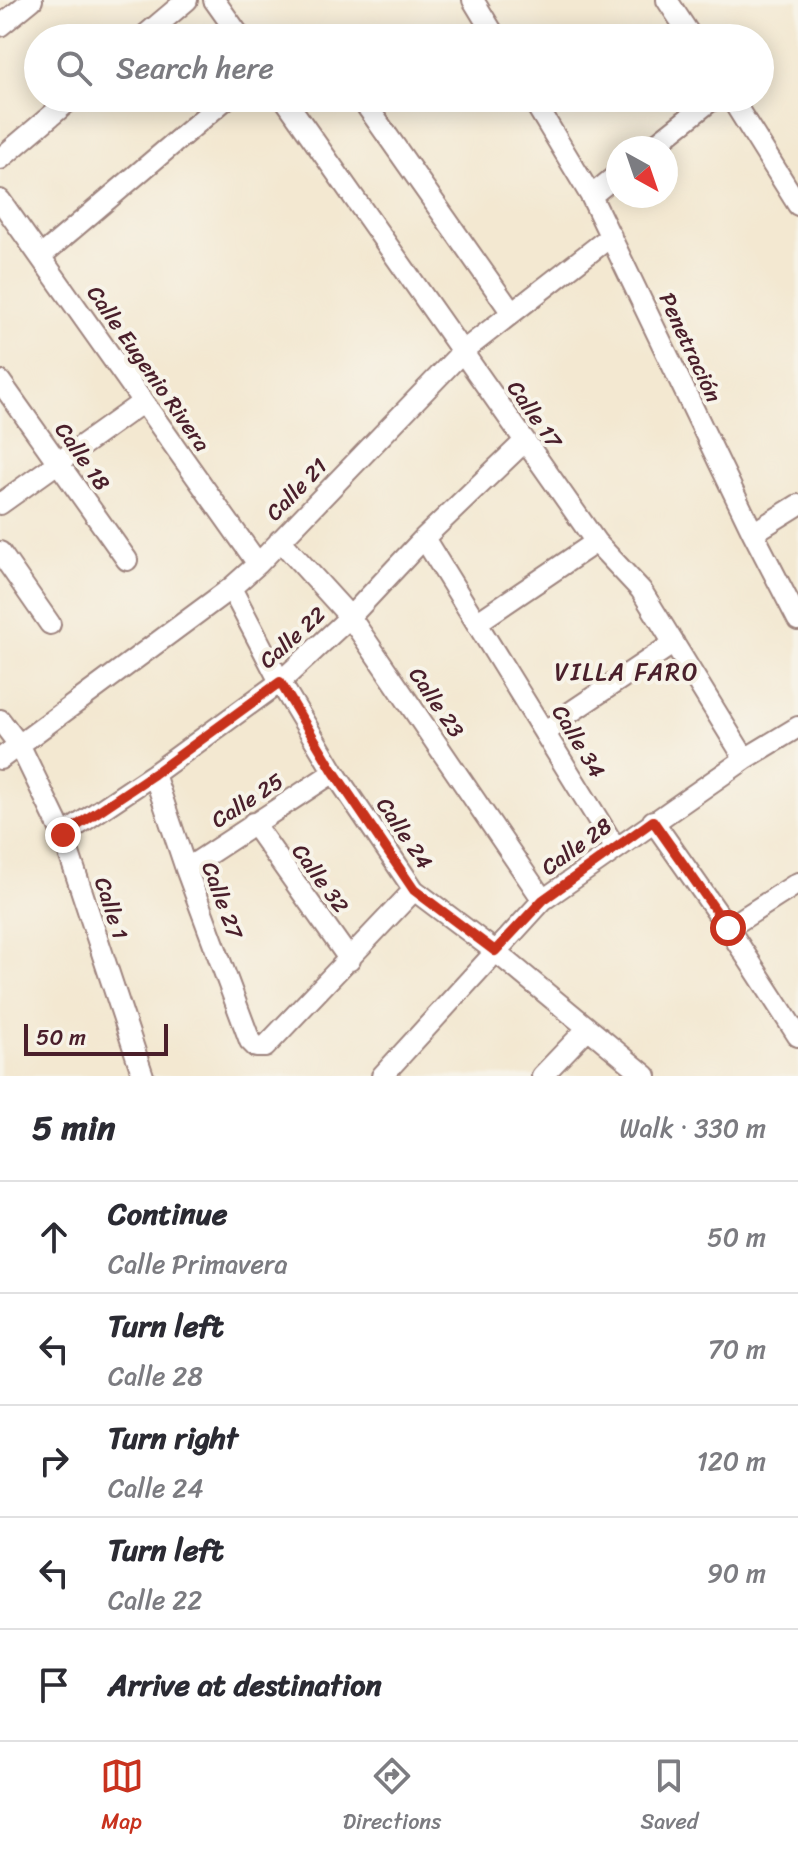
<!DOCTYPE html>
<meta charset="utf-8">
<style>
:root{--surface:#fff;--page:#f2f2f3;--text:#2b2b33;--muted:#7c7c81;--line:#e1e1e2;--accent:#c8321e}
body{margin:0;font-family:Sriracha,sans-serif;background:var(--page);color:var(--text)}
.compass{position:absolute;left:606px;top:136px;width:72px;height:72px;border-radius:50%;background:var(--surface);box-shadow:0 4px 20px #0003;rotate:140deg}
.scale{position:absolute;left:24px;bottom:20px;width:144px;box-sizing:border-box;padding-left:8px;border:4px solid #4a1f2b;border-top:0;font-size:22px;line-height:28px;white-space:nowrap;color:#4a1f2b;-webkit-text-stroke:6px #f7f3e8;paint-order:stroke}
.stop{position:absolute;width:24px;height:24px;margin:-18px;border:6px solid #c8321e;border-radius:50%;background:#fff}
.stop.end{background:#c8321e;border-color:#fff;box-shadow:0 2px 8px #0008}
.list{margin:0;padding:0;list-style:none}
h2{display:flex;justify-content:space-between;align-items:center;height:104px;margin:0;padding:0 32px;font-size:34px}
h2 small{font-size:26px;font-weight:400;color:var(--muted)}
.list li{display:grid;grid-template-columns:52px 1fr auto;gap:24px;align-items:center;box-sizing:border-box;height:112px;padding:0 32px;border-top:2px solid var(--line)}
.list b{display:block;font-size:30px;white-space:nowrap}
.list p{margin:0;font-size:26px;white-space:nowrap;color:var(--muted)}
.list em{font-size:26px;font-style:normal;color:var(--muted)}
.icon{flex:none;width:44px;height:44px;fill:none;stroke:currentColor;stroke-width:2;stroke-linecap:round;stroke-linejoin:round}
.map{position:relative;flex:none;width:798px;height:1076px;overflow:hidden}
.search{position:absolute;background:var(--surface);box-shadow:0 4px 20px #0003;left:24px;right:24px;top:24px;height:88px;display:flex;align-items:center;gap:20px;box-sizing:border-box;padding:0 28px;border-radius:44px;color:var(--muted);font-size:30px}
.sheet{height:664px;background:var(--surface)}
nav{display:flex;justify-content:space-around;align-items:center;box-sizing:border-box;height:112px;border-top:2px solid var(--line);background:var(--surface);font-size:22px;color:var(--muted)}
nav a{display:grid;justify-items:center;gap:4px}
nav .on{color:var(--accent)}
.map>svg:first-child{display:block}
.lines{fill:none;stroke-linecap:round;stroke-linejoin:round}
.street-casing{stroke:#9e847e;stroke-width:24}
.street{stroke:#fff;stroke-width:20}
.route{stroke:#c8321e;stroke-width:10}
.labels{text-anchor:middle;stroke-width:8;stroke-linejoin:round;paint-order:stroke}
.street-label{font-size:22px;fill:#4a1f2b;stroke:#f7f3e8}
.neighbourhood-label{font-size:24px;letter-spacing:2px;fill:#4a1f2b;stroke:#f7f3e8}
</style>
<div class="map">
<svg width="798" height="1076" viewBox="0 0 798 1076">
<rect width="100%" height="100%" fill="#f7f3e8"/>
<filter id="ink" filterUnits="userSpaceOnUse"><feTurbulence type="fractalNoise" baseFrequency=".0125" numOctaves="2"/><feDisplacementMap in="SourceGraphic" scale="16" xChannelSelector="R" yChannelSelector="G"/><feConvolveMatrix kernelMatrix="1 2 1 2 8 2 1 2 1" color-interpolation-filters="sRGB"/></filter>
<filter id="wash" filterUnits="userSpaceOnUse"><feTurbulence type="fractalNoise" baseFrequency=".006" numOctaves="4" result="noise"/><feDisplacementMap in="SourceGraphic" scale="32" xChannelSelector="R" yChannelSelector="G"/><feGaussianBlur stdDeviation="1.8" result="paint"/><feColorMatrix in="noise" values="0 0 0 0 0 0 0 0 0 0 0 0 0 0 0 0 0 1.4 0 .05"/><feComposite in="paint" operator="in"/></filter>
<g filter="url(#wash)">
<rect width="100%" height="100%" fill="#f3e8d1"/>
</g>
<g filter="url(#ink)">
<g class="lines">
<g class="street-casing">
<path id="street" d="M214,0L241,38
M473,0L496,38
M667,0L692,38
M0,26L32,0
M142,38L187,0
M284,98L596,542L641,590L745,759
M361,98L512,313
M532,98L591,196L753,533L798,620
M731,98L798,205
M651,148L714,98
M0,159L72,98
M591,196L618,174
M0,200L258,564
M41,256L227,98
M0,381L127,560
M0,504L143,402
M753,533L798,505
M424,538L615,847
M280,540L350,617L543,900
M0,552L50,624
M231,588L280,682L334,772L414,890L495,951L646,1076
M478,622L596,542
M0,720L20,746L63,835L143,1076
M546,733L568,714L674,643
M0,759L231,588L258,564L462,352L611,236
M154,774L186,869L250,1041L256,1047H265L414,890
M653,821L728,928L798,1036
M253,823L350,960
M63,835L154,774L280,682L350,617L424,538L525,441
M186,869L334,772
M728,928L798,883
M382,1076L543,900L745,759L798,727
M542,1076L587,1029"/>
</g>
<use href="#street" class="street"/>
</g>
</g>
<g class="lines" filter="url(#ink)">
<path class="route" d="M63,835L154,774L280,682L334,772L414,890L495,951L543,900L653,821L728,928"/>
</g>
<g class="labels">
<g class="street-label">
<text transform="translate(691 347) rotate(65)" y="8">Penetración</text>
<text transform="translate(149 368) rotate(55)" y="8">Calle Eugenio Rivera</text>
<text transform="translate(535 414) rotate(55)" y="8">Calle 17</text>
<text transform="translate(83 456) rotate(55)" y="8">Calle 18</text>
<text transform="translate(296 489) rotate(-46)" y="8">Calle 21</text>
<text transform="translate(292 637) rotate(-42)" y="8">Calle 22</text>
<text transform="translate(437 702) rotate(56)" y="8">Calle 23</text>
<text transform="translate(579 741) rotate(59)" y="8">Calle 34</text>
<text transform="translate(247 800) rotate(-33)" y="8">Calle 25</text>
<text transform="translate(405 833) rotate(56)" y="8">Calle 24</text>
<text transform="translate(576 846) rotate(-36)" y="8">Calle 28</text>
<text transform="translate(321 878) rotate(54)" y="8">Calle 32</text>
<text transform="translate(223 900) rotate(70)" y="8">Calle 27</text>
<text transform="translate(112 908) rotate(72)" y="8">Calle 1</text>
</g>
<g class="neighbourhood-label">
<text x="627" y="680">VILLA FARO</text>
</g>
</g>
</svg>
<svg class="compass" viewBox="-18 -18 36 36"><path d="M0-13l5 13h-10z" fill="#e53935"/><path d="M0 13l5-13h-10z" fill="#7c7c81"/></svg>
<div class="scale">50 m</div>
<div class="stop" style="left:728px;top:928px"></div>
<div class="stop end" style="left:63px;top:835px"></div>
<div class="search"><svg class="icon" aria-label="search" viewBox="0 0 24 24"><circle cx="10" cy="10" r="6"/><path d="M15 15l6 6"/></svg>Search here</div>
</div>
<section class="sheet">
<h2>5 min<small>Walk · 330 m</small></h2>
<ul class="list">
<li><svg class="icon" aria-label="ahead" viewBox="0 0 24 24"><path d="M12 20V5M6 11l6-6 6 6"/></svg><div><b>Continue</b><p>Calle Primavera</p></div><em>50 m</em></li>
<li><svg class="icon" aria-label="left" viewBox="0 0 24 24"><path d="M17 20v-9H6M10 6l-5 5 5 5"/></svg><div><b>Turn left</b><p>Calle 28</p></div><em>70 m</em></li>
<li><svg class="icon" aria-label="right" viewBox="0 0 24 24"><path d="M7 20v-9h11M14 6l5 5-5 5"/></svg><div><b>Turn right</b><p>Calle 24</p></div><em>120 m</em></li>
<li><svg class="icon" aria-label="left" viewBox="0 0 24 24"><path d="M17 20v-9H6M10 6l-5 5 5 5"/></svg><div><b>Turn left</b><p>Calle 22</p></div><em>90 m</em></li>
<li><svg class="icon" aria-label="arrive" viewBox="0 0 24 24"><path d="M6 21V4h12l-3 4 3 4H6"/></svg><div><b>Arrive at destination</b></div></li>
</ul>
</section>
<nav>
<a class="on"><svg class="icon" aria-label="map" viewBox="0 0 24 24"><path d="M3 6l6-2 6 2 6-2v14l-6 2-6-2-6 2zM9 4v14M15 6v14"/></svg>Map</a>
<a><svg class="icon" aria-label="directions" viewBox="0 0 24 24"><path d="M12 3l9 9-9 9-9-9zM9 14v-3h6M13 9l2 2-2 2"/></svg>Directions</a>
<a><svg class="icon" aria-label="saved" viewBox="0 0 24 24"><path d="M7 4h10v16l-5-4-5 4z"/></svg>Saved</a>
</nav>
